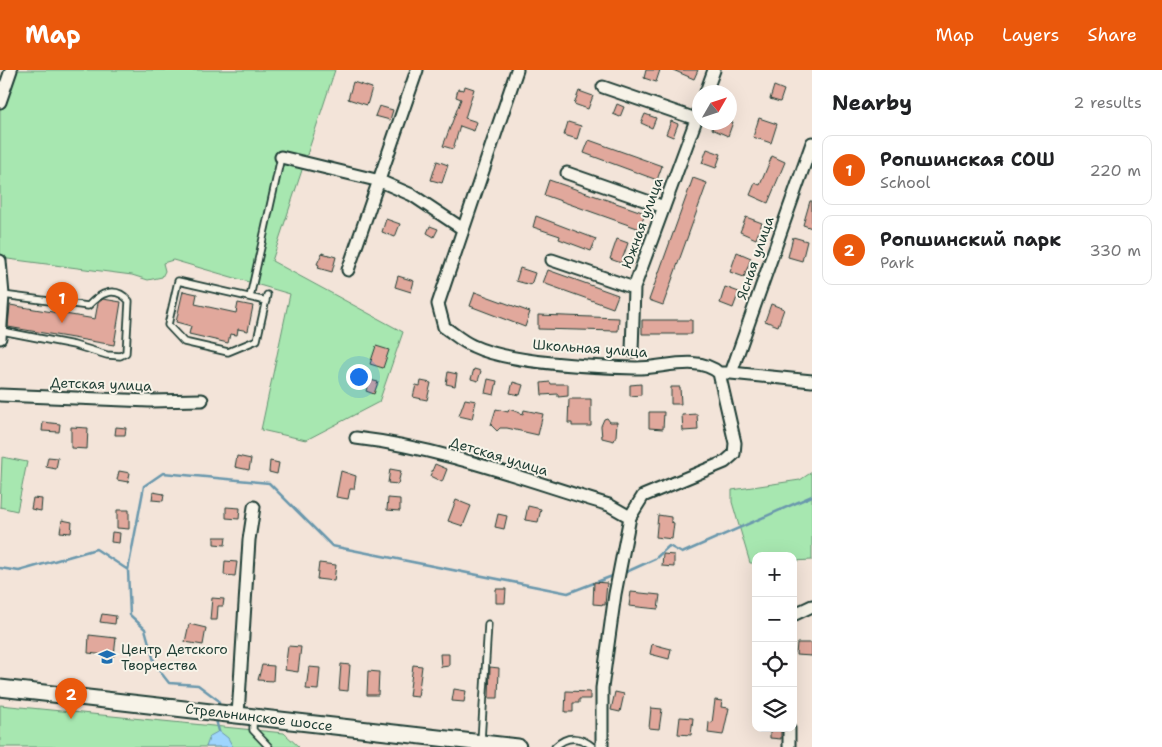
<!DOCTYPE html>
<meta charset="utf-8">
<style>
:root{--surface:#fff;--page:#f6f6f6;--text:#202124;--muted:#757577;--line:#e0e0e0;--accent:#ea580c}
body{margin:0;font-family:"Shantell Sans",sans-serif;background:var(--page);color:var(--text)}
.controls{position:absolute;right:15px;bottom:15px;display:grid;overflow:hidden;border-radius:10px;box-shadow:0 5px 20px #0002}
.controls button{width:45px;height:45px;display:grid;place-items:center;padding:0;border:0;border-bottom:1px solid var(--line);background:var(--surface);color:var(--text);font:25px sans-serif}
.compass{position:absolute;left:692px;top:15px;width:45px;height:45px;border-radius:50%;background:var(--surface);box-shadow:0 5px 20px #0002;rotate:51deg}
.you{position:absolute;left:358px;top:306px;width:18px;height:18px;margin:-12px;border:4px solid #fff;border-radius:50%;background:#1a73e8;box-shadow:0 0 0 8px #1a73e833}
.badge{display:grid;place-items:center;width:32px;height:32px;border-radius:50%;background:var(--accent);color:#fff;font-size:16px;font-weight:700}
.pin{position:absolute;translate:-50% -41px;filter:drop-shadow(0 1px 2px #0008)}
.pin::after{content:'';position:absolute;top:26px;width:18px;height:15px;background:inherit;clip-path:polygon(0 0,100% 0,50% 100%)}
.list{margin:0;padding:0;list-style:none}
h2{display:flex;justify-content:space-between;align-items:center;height:65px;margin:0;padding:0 20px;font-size:21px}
h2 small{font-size:16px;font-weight:400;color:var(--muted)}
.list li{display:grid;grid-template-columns:32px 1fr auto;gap:15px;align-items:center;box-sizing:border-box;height:70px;margin:0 10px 10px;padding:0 10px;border:1px solid var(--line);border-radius:10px}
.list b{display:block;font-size:19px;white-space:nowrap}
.list p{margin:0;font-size:16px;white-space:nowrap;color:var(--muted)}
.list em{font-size:16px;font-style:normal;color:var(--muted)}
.icon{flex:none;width:28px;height:28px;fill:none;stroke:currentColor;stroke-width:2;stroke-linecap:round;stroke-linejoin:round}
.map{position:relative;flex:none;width:812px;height:677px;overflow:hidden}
header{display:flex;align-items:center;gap:30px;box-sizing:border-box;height:70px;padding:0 25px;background:var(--accent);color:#fff}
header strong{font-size:24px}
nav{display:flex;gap:28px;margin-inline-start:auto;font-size:18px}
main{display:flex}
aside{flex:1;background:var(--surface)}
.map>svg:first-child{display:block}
.green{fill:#a7e7b0;stroke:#639272}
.water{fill:#9ed5fd;stroke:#6b98ad}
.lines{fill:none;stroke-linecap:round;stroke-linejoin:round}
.stream{stroke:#6b98ad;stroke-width:2.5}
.building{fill:#e1a89c;stroke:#1f3d34}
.service-casing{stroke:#1f3d34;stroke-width:9}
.minor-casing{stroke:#1f3d34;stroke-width:15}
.secondary-casing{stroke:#1f3d34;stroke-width:19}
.service{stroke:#f7f3e8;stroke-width:5.5}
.minor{stroke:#f7f3e8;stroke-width:11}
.secondary{stroke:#f7f3e8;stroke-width:15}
.labels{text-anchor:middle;stroke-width:4;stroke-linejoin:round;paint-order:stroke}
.street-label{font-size:14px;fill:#1f3d34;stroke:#f7f3e8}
.poi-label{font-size:14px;fill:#1f3d34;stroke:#f7f3e8;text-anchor:start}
</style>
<header>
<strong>Map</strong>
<nav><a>Map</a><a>Layers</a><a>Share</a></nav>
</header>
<main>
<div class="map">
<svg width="812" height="677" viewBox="0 0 812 677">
<rect width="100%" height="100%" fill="#f3e4d9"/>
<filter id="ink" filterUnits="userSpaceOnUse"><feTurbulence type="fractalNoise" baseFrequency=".02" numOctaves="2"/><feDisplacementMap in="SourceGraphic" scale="10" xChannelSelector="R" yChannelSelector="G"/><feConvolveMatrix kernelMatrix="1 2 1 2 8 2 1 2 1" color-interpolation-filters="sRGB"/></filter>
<g filter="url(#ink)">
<path class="green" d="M4,0H335L272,191L403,262L379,332L306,370L261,360L290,224L173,190L163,193L165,201L162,207L148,210L132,205L0,188V24Z
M2,387L27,392L17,441L0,437Z
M812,402V490L793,491V486H756V493H750L732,432V420L800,410Z
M0,635L284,663L299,677H0Z"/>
<path class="water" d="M219,661L228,668L233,677H206L210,666Z"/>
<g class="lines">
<path class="stream" d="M0,498L19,501L96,479L128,500L144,416L163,403L269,413L332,476L568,523L615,505
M128,500L130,545L145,559L155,595L169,613L198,615L218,630L219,633
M624,503L655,489L669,476L682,483L812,426
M216,650L219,661"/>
</g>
<path class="building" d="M646,0H660L656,12L644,8Z
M673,0H698L694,9Z
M353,12L372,18L367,35L348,29Z
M465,16L474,19L465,48L477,52L474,61L460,56L453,79L443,76L461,29L456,27L458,19L464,20Z
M774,16L784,20L780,32L770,29Z
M579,21L593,26L588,39L574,34Z
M617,34L624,37L620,47L613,44Z
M379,36L393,40L390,50L375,46Z
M645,44L656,48L652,58L641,53Z
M759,48L777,54L771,73L753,67Z
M671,51L678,54L673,67L666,64Z
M568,52L581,56L577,69L564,65Z
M715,52H733L728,66L712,59Z
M589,70L662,96L657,110L584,83Z
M707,79L721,84L716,98L702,93Z
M772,86L785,92L768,133L750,125L755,113L760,115Z
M437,91L448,95L442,113L431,110Z
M693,108L707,113L663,235L649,230Z
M549,110L645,143L640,159L544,125Z
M810,131H812V158L803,155Z
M536,146L596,169L591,181L559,169L560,166L533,157Z
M746,147L762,153L756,169L740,162Z
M386,149L400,154L395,167L382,162Z
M430,156L438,159L434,167L427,163Z
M793,167L807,171L802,191L788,187Z
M617,169L628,173L621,193L610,189Z
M737,182L751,188L744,207L730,202Z
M322,183L336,187L332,202L318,198L319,195L317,194Z
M520,198L535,203L531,215L516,211Z
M548,200L618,225L613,238L543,213Z
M398,206L414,211L411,222L395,217Z
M725,217L739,222L733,238L720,233Z
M183,221L197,224L195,234L236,243L238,233L253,236L248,261L238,259L237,265L230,264L228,273L189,264L191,256L176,252Z
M475,222L530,242L525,257L470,236Z
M103,229L121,232L114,275L8,257L10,235L95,249L98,233Z
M771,234L784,239L778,256L765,251Z
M538,245L619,248L618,261L538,259Z
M642,250H692V264H642Z
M376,276L389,280L383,298L370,294Z
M474,299L481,301L478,311L471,309Z
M448,302L457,304L455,316L446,314Z
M488,309L497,311L494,325L485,323Z
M370,310L378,312L374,324L366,321Z
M421,311L431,313L427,330L413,327L416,315L420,316Z
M513,312L523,315L520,325L510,323Z
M550,312L551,314H568V326L558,327V324L542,325L541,313Z
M641,314V325L630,326V315Z
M671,317H680L681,334H671Z
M465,329L476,331L472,349L459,346Z
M569,329H591V356H572V353H568Z
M496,339L508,342L509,339L523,344L524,340L543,344L538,365L507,358H500L497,361L491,355Z
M649,342H664L663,359L649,358Z
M697,344L698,360L683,361L682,345Z
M607,348L610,352H617L616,366L614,371L602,368L601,356L604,349Z
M43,352L60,354L59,362L42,361Z
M71,357L88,358L87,379L71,378Z
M116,357L126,358L125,365H115Z
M237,386L251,389L249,400L235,397Z
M48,387L58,388L56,399L46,397Z
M270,391L279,393L277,404L269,402Z
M435,394L447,399L442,412L430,406Z
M390,399L401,401L398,414L388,413Z
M119,401L130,403L128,412L117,410Z
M341,401L356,406L354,419H350L348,429L336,427Z
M153,422L164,424L163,431L152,430Z
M33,428L42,429L41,441L31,439Z
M388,428L400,429V441L387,440Z
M456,430L471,436L463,456L448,451Z
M528,436L541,439L538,452L525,450Z
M226,437L240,438L239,449L226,448Z
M117,440H129V459L117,458Z
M498,444L507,446L504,459L495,457Z
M658,445L671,447V452L674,453L672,469L656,467Z
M62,450L72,452L71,463L60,462Z
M112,462L120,463L119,473L111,472Z
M214,467H226L225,475L214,474Z
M663,484L674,485V497L662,496Z
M225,491L237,492L235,506L224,505Z
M319,493L336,495L334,511L317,509Z
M594,512L607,513L605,535L593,534Z
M496,519H506L505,533H496Z
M631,522L660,525L658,539L629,536Z
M212,528L224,529L223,536H218L217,550H210Z
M102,544L116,546L115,554L100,552Z
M189,554L206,558L203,575L185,572Z
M89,565L116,568L114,586L88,583Z
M797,573H812V586L796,585Z
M652,574L671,579L669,589L650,584Z
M288,576L301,577L298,602L285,600Z
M440,584H449V596L441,597Z
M341,594L350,595L348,621L339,620Z
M262,595L274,596L273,611L258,610Z
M413,595L422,596L418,627L409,626Z
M309,597L320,598L318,620L306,619Z
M490,597L499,598L498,628H489Z
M368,601L379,602L378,625H367Z
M454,619L466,621L464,632L452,631Z
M566,621L590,622V629H579V633H573V642H565Z
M615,622L624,624L620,642L611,640Z
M715,630L722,631L721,637L729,638L723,665L708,663L709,652L712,653Z
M651,638L662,639L659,659L649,658Z
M680,647L693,648L691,665L678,664Z
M770,658H781V669L770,668Z"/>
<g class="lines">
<g class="service-casing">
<path id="service" d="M250,227L281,87
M266,231L178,211L168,255L184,272L228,282L257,270L267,225
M2,261L74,275L107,285L120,286L126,283L129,231C115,215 100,223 88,236L3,225
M253,648V660L269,677
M481,671L488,554
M555,677C567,665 580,666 593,677"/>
</g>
<g class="minor-casing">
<path id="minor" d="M517,0L438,234L444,257C453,263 463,272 473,276C508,293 594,297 635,298C661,299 698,284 719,303L735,373L734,384L725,392L643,426L630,447L615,524L602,618V677
M603,17L696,49
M706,22L714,0
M0,32L11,0
M281,87L380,111L412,125L463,159
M567,103L664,137
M552,190L634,218
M0,191L3,225L0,268
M348,200L417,0
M632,281L634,218L700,39
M719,303H731L812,73
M731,303L812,311
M0,325L150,331L202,330
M356,368C442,378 526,410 609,435L630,447
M793,545L812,536
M238,645L249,470L254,437
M789,658V677"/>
</g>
<g class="secondary-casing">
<path id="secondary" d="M0,618L518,677"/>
</g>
<use href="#service" class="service"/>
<use href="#minor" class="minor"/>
<use href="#secondary" class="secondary"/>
</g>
</g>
<defs>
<g id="school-bare" transform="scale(1.35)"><path d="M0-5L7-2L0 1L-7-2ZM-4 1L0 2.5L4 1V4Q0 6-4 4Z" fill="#1f6fb2" stroke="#f7f3e8" stroke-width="2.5" paint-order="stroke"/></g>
</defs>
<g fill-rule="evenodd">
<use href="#school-bare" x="107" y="587"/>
</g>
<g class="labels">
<g class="street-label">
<text transform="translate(642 153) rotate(-70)" y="5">Южная улица</text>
<text transform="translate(755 188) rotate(-71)" y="5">Ясная улица</text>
<text transform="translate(590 278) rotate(4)" y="5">Школьная улица</text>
<text transform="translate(101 314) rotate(2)" y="5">Детская улица</text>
<text transform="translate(499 386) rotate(17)" y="5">Детская улица</text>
<text transform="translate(259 647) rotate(7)" y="5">Стрельнинское шоссе</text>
</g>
<g class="poi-label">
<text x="121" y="584">Центр Детского<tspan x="121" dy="16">Творчества</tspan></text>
</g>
</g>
</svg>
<div class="controls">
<button>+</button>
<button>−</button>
<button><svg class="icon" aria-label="locate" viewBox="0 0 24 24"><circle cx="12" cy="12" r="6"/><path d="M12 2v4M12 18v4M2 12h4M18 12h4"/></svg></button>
<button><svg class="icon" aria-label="layers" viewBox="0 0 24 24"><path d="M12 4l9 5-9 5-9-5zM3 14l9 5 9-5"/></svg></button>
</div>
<svg class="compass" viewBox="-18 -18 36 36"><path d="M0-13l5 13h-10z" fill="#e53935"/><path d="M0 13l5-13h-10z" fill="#757577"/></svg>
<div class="you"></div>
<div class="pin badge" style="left:62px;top:253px">1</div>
<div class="pin badge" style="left:71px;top:649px">2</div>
</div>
<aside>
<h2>Nearby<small>2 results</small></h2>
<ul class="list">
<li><span class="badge">1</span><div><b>Ропшинская СОШ</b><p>School</p></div><em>220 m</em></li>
<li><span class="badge">2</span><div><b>Ропшинский парк</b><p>Park</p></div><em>330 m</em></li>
</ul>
</aside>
</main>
